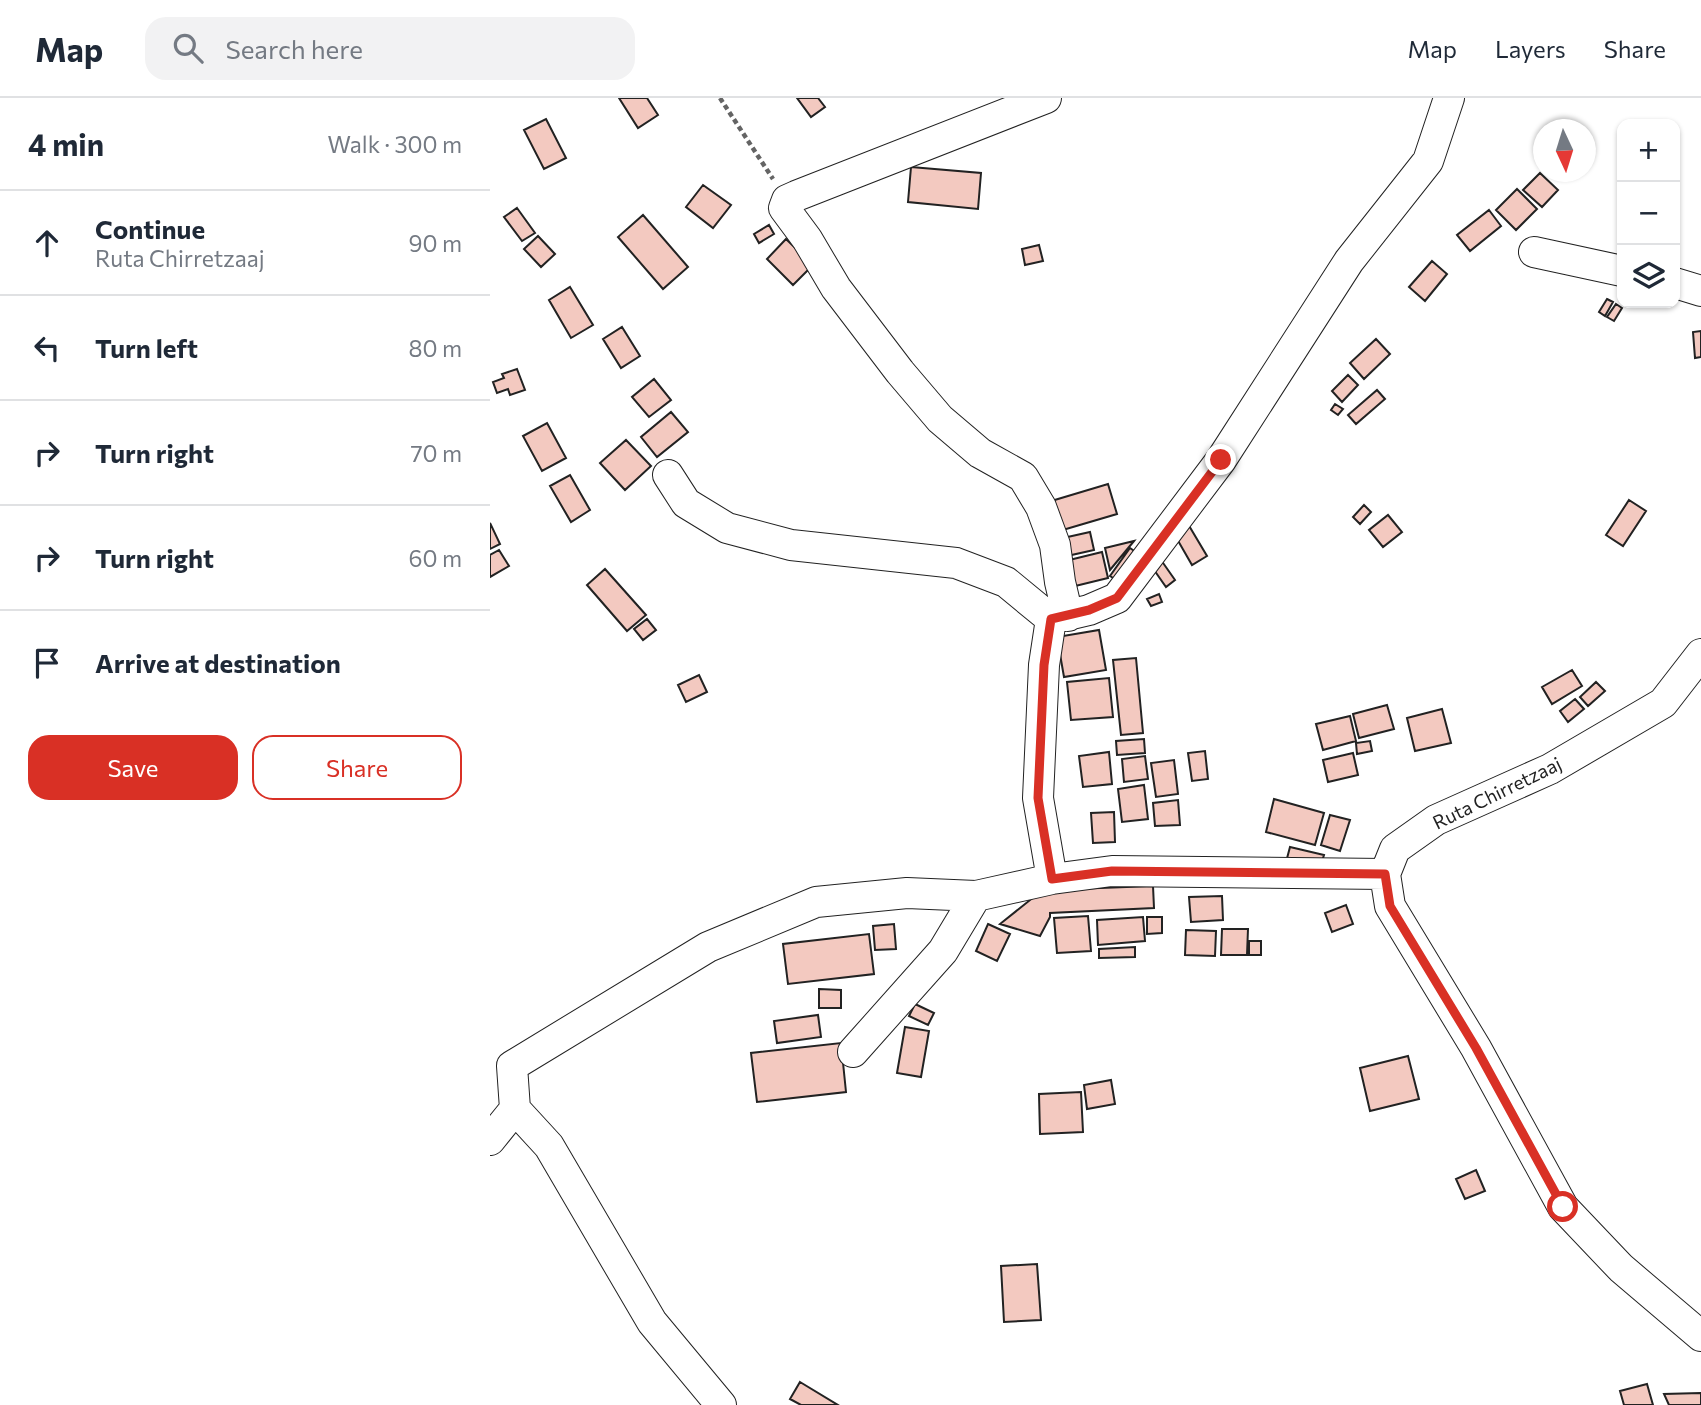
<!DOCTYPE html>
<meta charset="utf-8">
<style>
:root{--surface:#fff;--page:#f2f2f3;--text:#1f2937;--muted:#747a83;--line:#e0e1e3;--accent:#d93025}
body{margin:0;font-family:Commissioner,sans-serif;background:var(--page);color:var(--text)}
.controls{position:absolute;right:21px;top:21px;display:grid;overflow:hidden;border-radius:14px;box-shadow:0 2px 5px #0004}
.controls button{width:63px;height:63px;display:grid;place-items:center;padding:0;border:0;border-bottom:2px solid var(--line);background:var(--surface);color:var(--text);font:35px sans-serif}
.compass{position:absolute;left:1043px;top:21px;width:63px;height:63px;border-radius:50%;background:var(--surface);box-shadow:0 2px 5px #0004;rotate:176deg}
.stop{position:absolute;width:21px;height:21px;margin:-16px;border:5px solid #d93025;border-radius:50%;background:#fff}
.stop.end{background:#d93025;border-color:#fff;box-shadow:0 2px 7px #0008}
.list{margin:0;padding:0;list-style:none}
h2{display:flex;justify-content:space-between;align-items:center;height:91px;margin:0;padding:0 28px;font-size:30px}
h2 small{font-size:23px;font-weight:400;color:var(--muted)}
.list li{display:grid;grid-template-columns:46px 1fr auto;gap:21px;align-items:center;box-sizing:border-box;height:105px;padding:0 28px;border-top:2px solid var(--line)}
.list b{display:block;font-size:26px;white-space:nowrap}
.list p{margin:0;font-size:23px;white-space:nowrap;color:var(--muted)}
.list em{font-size:23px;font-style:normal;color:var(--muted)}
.actions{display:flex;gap:14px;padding:21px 28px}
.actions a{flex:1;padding:16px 0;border:2px solid var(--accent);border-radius:21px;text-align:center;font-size:24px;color:var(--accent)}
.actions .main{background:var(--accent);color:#fff}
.icon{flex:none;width:38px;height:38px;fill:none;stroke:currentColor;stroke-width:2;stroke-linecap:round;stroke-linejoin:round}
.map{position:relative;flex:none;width:1211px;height:1307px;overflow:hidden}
header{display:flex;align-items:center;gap:42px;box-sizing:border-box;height:98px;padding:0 35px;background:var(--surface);border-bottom:2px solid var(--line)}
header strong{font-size:33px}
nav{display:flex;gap:38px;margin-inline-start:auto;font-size:24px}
.search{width:490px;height:63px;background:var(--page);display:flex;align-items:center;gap:18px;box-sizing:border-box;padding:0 24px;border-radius:21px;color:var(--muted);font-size:26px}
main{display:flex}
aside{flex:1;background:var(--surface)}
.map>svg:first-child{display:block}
.building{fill:#f3c9c0;stroke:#222;stroke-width:2}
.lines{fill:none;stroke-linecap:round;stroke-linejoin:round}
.minor-casing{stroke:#222;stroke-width:32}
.path{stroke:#646464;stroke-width:4.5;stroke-dasharray:5 3.5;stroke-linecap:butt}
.minor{stroke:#fff;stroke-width:30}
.route{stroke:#d93025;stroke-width:9}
.labels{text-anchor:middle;stroke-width:5;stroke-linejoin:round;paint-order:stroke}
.street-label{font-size:19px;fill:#222;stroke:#fff}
</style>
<header>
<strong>Map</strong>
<div class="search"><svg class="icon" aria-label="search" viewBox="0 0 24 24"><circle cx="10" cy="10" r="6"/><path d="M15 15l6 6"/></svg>Search here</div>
<nav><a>Map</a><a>Layers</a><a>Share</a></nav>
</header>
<main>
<aside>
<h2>4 min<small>Walk · 300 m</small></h2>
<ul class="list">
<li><svg class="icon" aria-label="ahead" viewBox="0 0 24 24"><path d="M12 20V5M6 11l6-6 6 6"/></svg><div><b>Continue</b><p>Ruta Chirretzaaj</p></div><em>90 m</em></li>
<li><svg class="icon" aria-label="left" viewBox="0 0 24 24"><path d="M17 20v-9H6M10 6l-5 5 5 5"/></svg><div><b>Turn left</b></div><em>80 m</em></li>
<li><svg class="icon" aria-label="right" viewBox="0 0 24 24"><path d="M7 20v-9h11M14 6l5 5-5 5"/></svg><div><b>Turn right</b></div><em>70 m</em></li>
<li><svg class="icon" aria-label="right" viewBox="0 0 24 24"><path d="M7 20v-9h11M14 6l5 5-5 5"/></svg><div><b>Turn right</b></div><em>60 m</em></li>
<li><svg class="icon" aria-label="arrive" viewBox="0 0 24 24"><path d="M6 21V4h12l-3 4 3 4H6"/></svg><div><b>Arrive at destination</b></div></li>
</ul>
<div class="actions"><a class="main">Save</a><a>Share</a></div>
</aside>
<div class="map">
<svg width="1211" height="1307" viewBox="0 0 1211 1307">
<rect width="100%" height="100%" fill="#fff"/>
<path class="building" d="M129,0H157L168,17L148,30Z
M307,0H328L335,9L321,19Z
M56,21L76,60L54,71L34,32Z
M421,69L491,75L488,111L418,104Z
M1050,75L1068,92L1052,109L1033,92Z
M213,87L241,107L223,130L196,109Z
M1027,91L1047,111L1026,132L1006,112Z
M27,110L45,135L32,143L14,119Z
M999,112L1011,128L980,153L967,137Z
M153,117L198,169L173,191L128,139Z
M279,127L284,136L269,145L264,136Z
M48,138L65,156L51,169L34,151Z
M296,141L323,167L303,187L277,161Z
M549,147L553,163L535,167L532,151Z
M942,163L957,176L935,203L919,189Z
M80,189L103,227L81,240L59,202Z
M1117,201L1123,204L1115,218L1109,214Z
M1126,206L1132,210L1124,223L1117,219Z
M132,229L150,258L131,270L113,241Z
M1211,233V259L1205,260L1203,234Z
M886,241L900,256L874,281L860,265Z
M27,271L35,292L20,297L18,291L7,295L3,284L14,280L12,276Z
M858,277L868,287L852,304L842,293Z
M164,281L181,302L159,319L142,299Z
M887,292L895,301L866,326L858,317Z
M845,306L853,311L848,317L841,312Z
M181,314L198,334L167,359L151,339Z
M57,325L76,360L52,373L33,338Z
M136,342L161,368L135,392L110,365Z
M80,377L100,412L81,424L60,388Z
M618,386L627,416L566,434L558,404Z
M1139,402L1156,413L1133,448L1116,437Z
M874,407L881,414L870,426L863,419Z
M898,417L912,434L893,449L879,432Z
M0,425L10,446L0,451Z
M698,426L717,458L702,467L683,434Z
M600,434L604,452L577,458L573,440Z
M644,443L620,472L615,450Z
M640,450L647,455L628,483L620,478Z
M9,452L19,468L0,479V457Z
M612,454L618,480L577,490L571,464Z
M671,462L685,482L676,489L662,469Z
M115,471L156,517L137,533L97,487Z
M669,496L672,504L661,508L657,501Z
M157,521L166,532L153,542L144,531Z
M609,532L616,572L574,579L567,539Z
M646,560L653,635L631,637L623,562Z
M1082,572L1092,588L1062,606L1052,589Z
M209,577L217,594L196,604L188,587Z
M619,580L623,619L581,622L577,584Z
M1106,584L1115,593L1098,608L1090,599Z
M1085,601L1094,611L1078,624L1070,613Z
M897,607L904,631L869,640L863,616Z
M952,611L961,645L925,653L917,620Z
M860,618L866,643L833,652L826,626Z
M654,641L655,655L627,657L626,643Z
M880,643L882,653L867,656L866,645Z
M715,653L718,681L702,683L698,655Z
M619,654L622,686L593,689L589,658Z
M863,655L868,677L838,684L833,662Z
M655,658L658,681L634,684L632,661Z
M684,662L688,696L666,699L661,665Z
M654,687L658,721L632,724L628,691Z
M784,701L834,715L825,747L776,734Z
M688,702L690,727L665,728L663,705Z
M624,714L625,744L603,745L601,715Z
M840,717L860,722L850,753L831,747Z
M800,749L834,757L829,773L795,768Z
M663,788L664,810L560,815V819L550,838L510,826L545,798L557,792Z
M732,798L733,822L701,824L699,799Z
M856,807L863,826L842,834L835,815Z
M598,818L601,853L567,855L564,820Z
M653,819L655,843L608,847L607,822Z
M657,819H672V835L657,836Z
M404,826L406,851L385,852L383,828Z
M498,826L520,836L507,863L486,853Z
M732,831H758L757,857H731Z
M696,832L726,833L725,858L695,857Z
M379,836L384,876L298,886L293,846Z
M759,843H771V857H759Z
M645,849V859L609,860V851Z
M329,891L351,892V910H329Z
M425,906L444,915L438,927L419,918Z
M328,917L331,939L287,945L284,923Z
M415,929L439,933L431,979L407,975Z
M351,945L356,994L267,1004L261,955Z
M918,958L929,1001L880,1013L870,970Z
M621,982L625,1006L597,1011L594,987Z
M591,994L593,1034L550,1036L549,996Z
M986,1072L995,1093L975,1101L966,1081Z
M547,1166L551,1222L514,1224L511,1168Z
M310,1284L348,1307H311L300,1301Z
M1157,1286L1163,1307H1134L1130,1293Z
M1211,1295V1307H1179L1174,1296Z"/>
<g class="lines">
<g class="minor-casing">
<path id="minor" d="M556,0L306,98L297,102L294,110L317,141L346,190L410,274L450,321L490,355L533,379L551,409L565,447L570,484L578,518
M1044,154L1132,173
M1185,185L1211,193
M178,377L196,405L237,430L301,447L466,465L516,484L561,521L554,567L548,700L562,781
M561,521L599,512L627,500L731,362L859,163L938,63L959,0
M1211,556L1173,605L1060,671L946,722L905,751L895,776L900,808L986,950L1073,1109L1131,1170L1211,1238
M363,954L453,853L486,798L562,781L622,773L895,776
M25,1011L59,1048L162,1224L231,1307
M0,1042L25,1011L22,968L218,849L326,804L417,795L486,798"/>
</g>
<path class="path" d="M230,0L283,81"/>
<use href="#minor" class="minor"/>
</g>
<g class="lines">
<path class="route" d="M731,362L627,500L599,512L561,521L554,567L548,700L562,781L622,773L895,776L900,808L986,950L1073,1109"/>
</g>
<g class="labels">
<g class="street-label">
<text transform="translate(1007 695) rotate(-26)" y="7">Ruta Chirretzaaj</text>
</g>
</g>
</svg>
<div class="controls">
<button>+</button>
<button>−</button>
<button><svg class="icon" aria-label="layers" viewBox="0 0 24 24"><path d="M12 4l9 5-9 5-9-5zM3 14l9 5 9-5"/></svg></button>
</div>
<svg class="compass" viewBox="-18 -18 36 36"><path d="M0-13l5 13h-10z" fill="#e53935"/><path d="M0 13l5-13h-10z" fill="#747a83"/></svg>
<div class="stop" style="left:1073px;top:1109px"></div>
<div class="stop end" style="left:731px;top:362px"></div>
</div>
</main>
